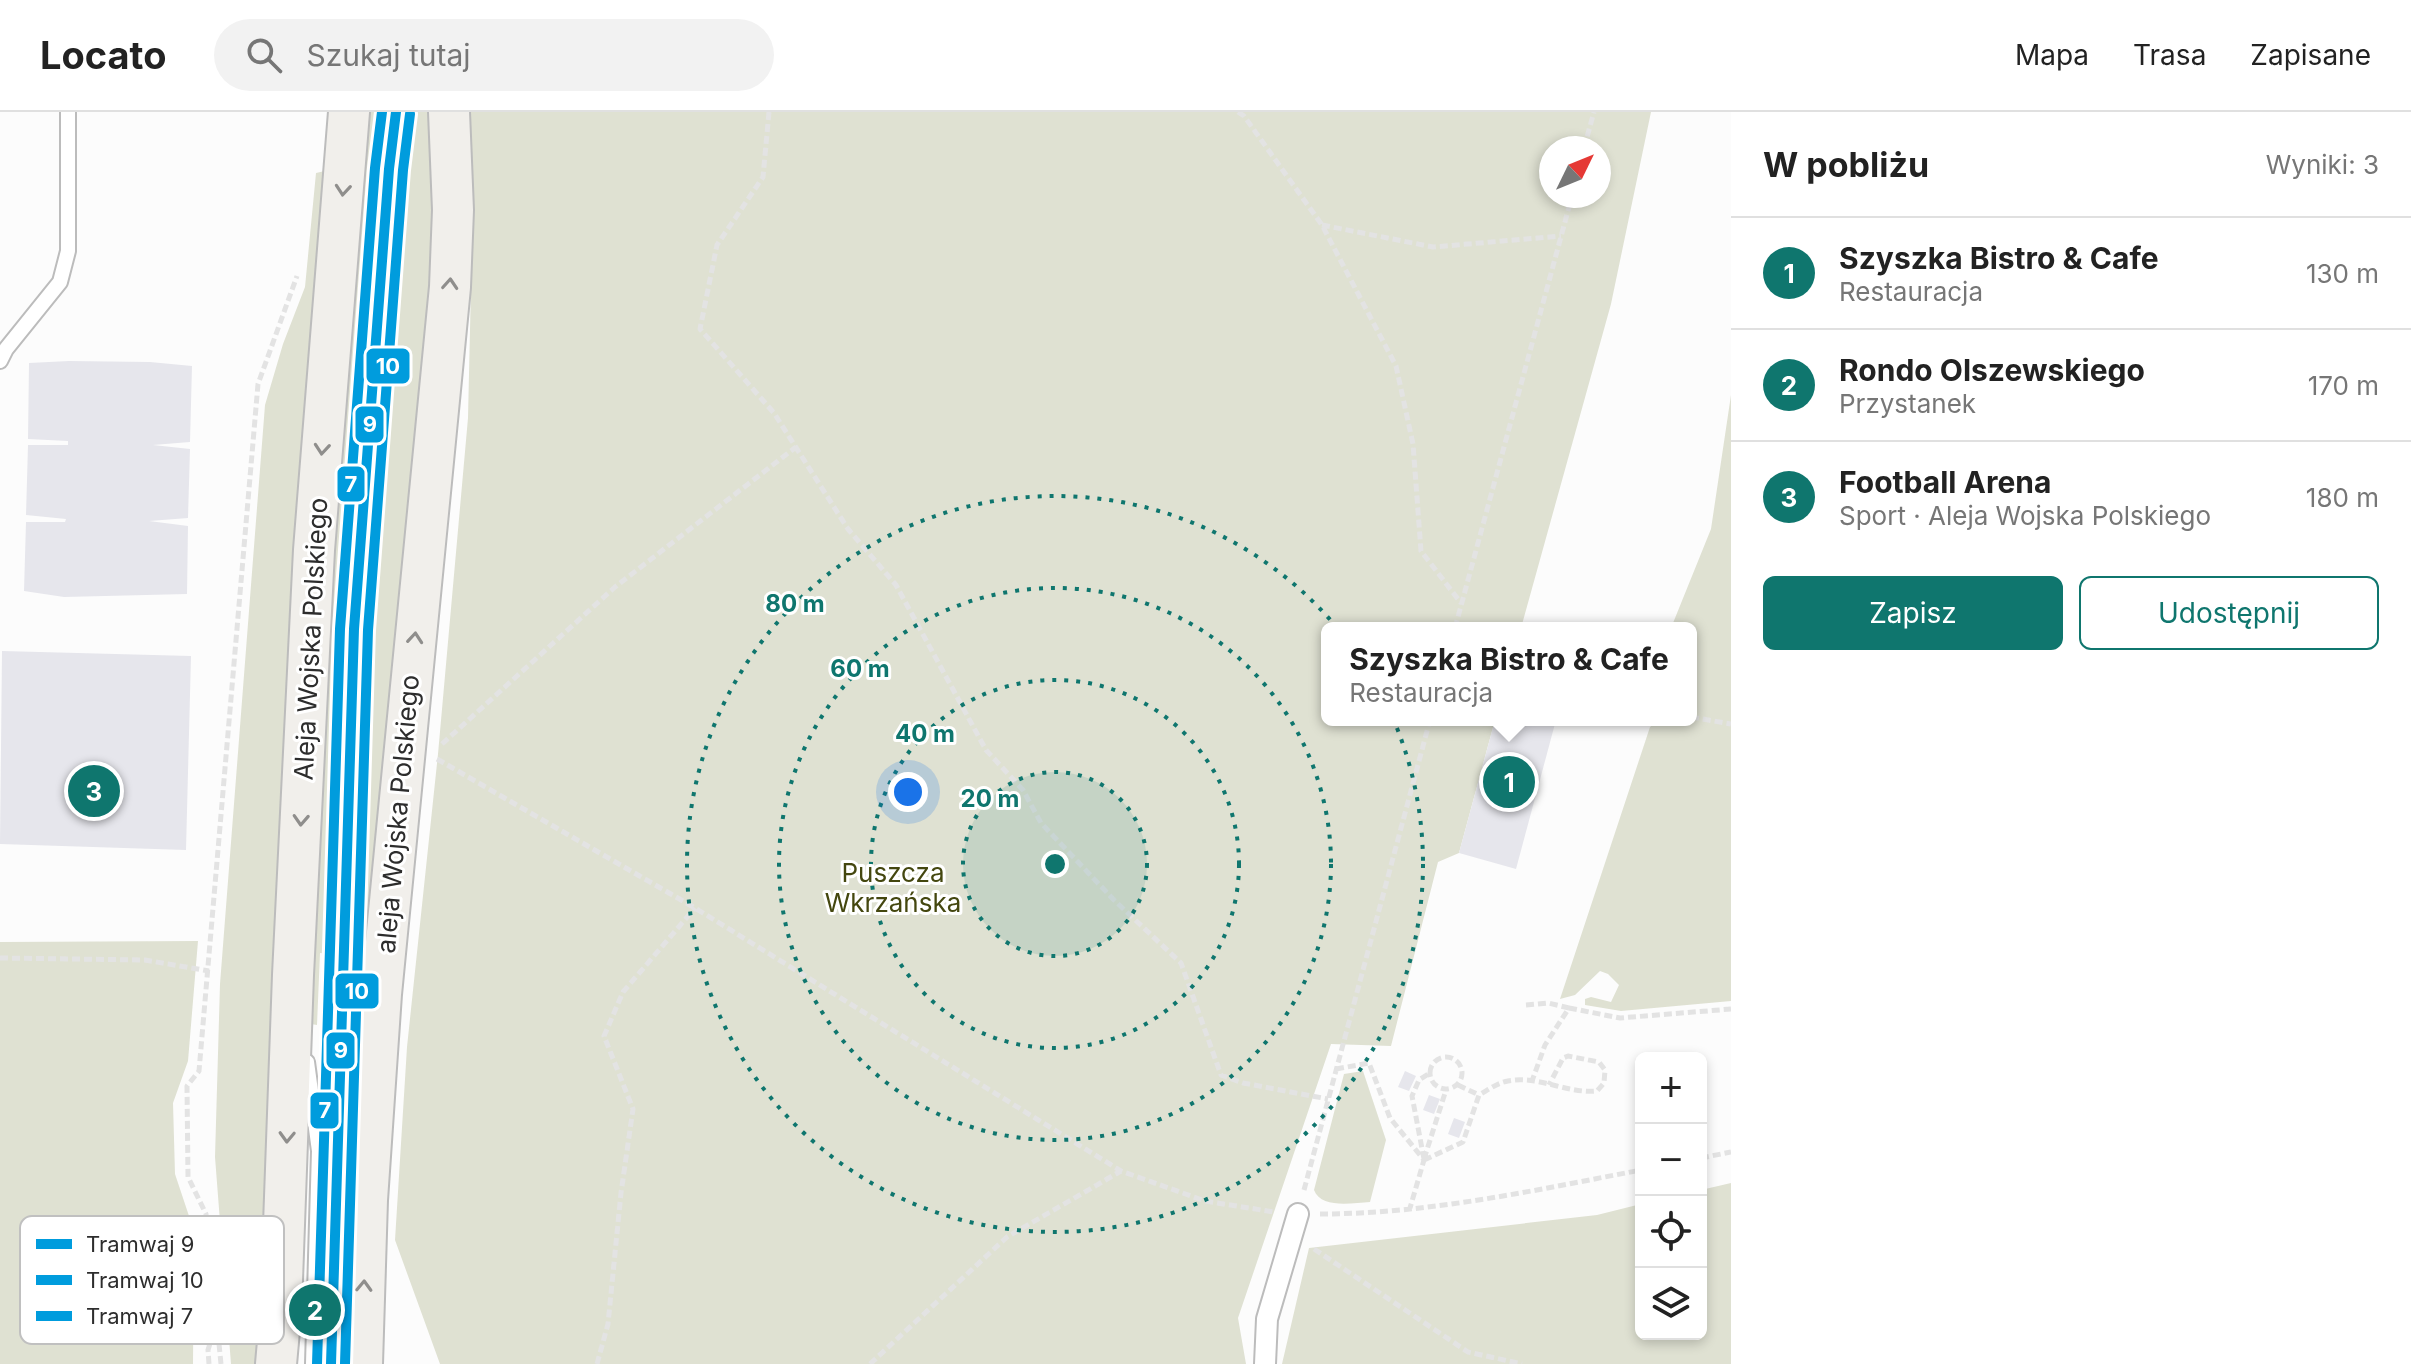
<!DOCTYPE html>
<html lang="pl">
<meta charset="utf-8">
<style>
:root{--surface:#fff;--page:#f2f2f2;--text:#222;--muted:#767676;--line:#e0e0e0;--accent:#0f766e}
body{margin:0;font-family:Inter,sans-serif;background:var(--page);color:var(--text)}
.controls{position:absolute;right:24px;bottom:24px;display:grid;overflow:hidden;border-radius:12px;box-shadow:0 4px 12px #0003}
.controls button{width:72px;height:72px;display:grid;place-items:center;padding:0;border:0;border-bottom:2px solid var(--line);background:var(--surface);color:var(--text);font:40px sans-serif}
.compass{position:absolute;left:1539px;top:24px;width:72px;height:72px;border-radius:50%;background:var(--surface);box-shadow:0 4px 12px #0003;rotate:47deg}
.you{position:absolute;left:908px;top:680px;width:28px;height:28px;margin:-20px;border:6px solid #fff;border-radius:50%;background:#1a73e8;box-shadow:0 0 0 12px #1a73e833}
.badge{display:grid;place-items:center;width:52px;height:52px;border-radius:50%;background:var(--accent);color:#fff;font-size:26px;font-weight:700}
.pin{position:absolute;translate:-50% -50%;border:4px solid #fff;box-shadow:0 2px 8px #0006}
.popup{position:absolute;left:1321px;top:510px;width:376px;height:104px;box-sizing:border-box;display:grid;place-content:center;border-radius:12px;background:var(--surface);filter:drop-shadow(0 2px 6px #0005);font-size:26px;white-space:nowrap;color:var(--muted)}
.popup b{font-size:30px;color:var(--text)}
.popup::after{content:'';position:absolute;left:50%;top:100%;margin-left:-16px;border:16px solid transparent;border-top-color:var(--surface)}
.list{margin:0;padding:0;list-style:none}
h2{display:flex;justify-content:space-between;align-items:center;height:104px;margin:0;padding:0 32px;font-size:34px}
h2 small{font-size:26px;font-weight:400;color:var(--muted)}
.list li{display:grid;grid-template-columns:52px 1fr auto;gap:24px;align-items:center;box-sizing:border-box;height:112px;padding:0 32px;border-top:2px solid var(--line)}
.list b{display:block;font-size:30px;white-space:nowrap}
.list p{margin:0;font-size:26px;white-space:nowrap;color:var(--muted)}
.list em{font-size:26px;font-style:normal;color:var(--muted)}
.actions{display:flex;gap:16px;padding:24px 32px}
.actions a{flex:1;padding:18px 0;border:2px solid var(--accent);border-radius:12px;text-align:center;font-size:28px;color:var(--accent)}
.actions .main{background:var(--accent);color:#fff}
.icon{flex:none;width:44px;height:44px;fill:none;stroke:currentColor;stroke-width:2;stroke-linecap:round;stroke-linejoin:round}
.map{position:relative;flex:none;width:1731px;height:1252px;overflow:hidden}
header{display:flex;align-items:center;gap:48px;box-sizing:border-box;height:112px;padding:0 40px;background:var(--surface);border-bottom:2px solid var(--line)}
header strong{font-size:38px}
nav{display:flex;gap:44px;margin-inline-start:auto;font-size:28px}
.search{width:560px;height:72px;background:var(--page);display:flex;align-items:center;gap:20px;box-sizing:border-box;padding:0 28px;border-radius:44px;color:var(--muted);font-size:30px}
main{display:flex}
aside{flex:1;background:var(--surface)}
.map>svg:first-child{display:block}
.green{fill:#dfe1d2;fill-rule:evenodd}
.building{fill:#e6e6ec}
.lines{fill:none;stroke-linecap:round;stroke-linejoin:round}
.service-casing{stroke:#bcbcbc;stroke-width:18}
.pedestrian-casing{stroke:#bcbcbc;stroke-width:24}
.secondary-casing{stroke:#bcbcbc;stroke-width:44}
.path{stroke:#e3e3e3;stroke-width:5;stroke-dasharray:8 4;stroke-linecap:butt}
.service{stroke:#fff;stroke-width:14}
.pedestrian{stroke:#fff;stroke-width:20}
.secondary{stroke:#f1efeb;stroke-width:40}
.tram-1-casing{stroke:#fff;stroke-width:16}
.tram-2-casing{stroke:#fff;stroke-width:16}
.tram-3-casing{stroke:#fff;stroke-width:16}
.tram-1{stroke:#009cdd;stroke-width:10}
.tram-2{stroke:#009cdd;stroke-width:10}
.tram-3{stroke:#009cdd;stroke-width:10}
.oneway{stroke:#8f8e8c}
.ring{fill:none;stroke:#0f766e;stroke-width:4;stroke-dasharray:4 8}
.labels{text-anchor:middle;stroke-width:6;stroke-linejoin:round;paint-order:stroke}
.street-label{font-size:26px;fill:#2d2d2d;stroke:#fff}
.park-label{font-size:26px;fill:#44470f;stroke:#fff}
.key{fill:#fff;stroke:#c0c0c0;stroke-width:2}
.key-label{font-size:22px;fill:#2d2d2d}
.centre{fill:#0f766e;stroke:#fff;stroke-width:4}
.ring-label{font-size:24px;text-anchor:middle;font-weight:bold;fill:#0f766e;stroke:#fff;stroke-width:6;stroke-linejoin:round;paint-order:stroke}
.line-badge{stroke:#fff;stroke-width:3}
.badge-label{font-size:22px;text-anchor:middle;font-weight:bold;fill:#fff}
</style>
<header>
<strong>Locato</strong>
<div class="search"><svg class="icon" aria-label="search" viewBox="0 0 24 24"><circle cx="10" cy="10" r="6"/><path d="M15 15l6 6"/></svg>Szukaj tutaj</div>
<nav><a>Mapa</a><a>Trasa</a><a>Zapisane</a></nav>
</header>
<main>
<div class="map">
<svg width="1731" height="1252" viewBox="0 0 1731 1252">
<rect width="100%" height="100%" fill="#fcfcfc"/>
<path class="green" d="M367,0H434L436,162L359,922L351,921V844L320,841L317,913L311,912L310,895L329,478Z
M470,0H1651L1611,192L1521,516H1327V608H1495L1459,741L1438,750L1391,934L1331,932L1238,1206L1246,1252H440L395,1128L407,935L438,642L468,306L473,86ZM1551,36H1599V84H1551Z
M329,58L257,1252H231L215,1045L220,872L265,293L283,232L305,175L316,61Z
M1731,283V889L1621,899L1585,893V887L1591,885L1611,890L1619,873L1608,862L1600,859L1575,883L1560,887L1650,615L1659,608H1691V516H1671L1711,417Z
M198,829L188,949L173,991L175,1062L194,1119L193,1252H0V830Z
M1363,959L1386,1028L1370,1090C1352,1091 1321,1097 1314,1078L1344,962Z
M1731,1071V1252H1282L1309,1136L1597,1103L1641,1092V1222H1701V1078Z"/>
<path class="building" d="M69,249L150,250L192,254L190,330L153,333L190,337L188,406L149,409L188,414L187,482L64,485L24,479L26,410H65L66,407L26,403L28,333H68V329L28,327L29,251Z
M2,539L191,544L186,738L0,732Z
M1495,608H1556L1516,757L1459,741Z
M1405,959L1416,964L1409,979L1398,975Z
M1429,983L1440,987L1434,1002L1423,998Z
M1454,1006L1465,1010L1459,1026L1448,1022Z"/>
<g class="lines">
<g class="service-casing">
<path id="service" d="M0,249L6,237L60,170L68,139V0
M307,950L319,1039L313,1252"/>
</g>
<g class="pedestrian-casing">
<path id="pedestrian" d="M1265,1252L1267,1207L1298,1102"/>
</g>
<g class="secondary-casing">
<path id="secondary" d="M276,1252L281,1196L293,863L314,438L349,0
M362,1252L367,1088L381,882L450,175L453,98L449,0"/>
</g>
<path class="path" d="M769,0L763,65L717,133L700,217L774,301L848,417L896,473L986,638L1023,678L1041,711L1114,788L1181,851L1221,963L1243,971L1328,987
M1238,0L1244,4L1322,113L1396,254L1413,332L1421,439L1461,491
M1584,36L1594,0
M1322,113L1433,135L1561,124
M1455,516L1572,84
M1691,605L1731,612
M442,632L615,475L796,335
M437,647L695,796L1121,1059L1205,1089L1274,1100
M0,846L145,848L209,859
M1526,893L1548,891L1569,896L1545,933L1532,969
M1569,896L1620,906L1731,897
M1430 961a16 16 0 1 1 32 0a16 16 0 1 1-32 0Z
M1336,957L1369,951L1390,1006L1424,1048L1410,1096
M1458,973L1479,983
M1701,1046L1731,1040
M1424,1047L1412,984L1419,968L1430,961
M1424,1047L1446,978
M1424,1048L1463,1030L1479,983C1488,978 1497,971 1508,969C1538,963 1567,982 1597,979L1604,971L1605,958L1599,950L1568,944L1563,946L1549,973
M1304,1078L1430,608
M1320,1102C1428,1102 1536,1078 1641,1058
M1314,1137L1468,1240L1522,1252
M209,1252L208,1238L217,1209
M221,1252L206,1102L188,1065L187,974L199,959L258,272L297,164
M597,1252L608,1212L621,1081L633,997L604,924L623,880L695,796
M870,1252L1007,1125L1121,1059"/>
<use href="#service" class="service"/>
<use href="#pedestrian" class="pedestrian"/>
<use href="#secondary" class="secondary"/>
<g class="tram-1-casing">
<path id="tram-1" d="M331,1252L354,517L389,57L396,0"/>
</g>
<g class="tram-2-casing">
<path id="tram-2" d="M345,1252L368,518L403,58L410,2"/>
</g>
<g class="tram-3-casing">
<path id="tram-3" d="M317,1252L340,517L375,56L382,0"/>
</g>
<use href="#tram-1" class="tram-1"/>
<use href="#tram-2" class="tram-2"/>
<use href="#tram-3" class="tram-3"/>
</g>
<defs><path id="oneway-chevron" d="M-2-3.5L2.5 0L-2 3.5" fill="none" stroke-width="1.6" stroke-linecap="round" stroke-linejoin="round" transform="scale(2)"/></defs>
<g class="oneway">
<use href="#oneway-chevron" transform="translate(343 78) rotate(95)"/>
<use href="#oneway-chevron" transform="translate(450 172) rotate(-86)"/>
<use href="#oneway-chevron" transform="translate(322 337) rotate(95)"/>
<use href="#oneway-chevron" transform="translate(415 526) rotate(-85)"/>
<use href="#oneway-chevron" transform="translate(301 708) rotate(93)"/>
<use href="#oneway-chevron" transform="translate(287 1025) rotate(92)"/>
<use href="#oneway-chevron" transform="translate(364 1174) rotate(-88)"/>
</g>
<circle cx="1055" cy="752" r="92" fill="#0f766e" fill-opacity=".12"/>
<g class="ring">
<circle cx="1055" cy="752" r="92"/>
<circle cx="1055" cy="752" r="184"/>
<circle cx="1055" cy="752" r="276"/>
<circle cx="1055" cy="752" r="368"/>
</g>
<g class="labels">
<g class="street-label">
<text transform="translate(311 527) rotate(-87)" y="9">Aleja Wojska Polskiego</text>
<text transform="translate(398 702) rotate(-85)" y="9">aleja Wojska Polskiego</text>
</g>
<g class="park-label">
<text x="893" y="770">Puszcza<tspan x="893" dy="30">Wkrzańska</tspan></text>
</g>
</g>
<rect x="20" y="1104" width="264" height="128" rx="12" class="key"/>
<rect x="36" y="1127" width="36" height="10" fill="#009cdd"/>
<rect x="36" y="1163" width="36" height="10" fill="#009cdd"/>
<rect x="36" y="1199" width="36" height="10" fill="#009cdd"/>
<g class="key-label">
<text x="86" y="1140">Tramwaj 9</text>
<text x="86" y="1176">Tramwaj 10</text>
<text x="86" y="1212">Tramwaj 7</text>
</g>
<circle cx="1055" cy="752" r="12" class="centre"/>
<g class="ring-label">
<text x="795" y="500">80 m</text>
<text x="860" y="565">60 m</text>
<text x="925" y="630">40 m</text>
<text x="990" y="695">20 m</text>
</g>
<g class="line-badge">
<rect x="365" y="235" width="46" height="38" rx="8" fill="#009cdd"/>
<rect x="354" y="293" width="31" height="39" rx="8" fill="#009cdd"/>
<rect x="336" y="353" width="30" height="38" rx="8" fill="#009cdd"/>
<rect x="334" y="860" width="46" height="38" rx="8" fill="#009cdd"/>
<rect x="325" y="919" width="31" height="39" rx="8" fill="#009cdd"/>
<rect x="309" y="979" width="31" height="39" rx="8" fill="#009cdd"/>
</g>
<g class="badge-label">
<text x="388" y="262">10</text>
<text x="370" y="320">9</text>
<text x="351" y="380">7</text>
<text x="357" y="887">10</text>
<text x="341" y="946">9</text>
<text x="325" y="1006">7</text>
</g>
</svg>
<div class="controls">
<button>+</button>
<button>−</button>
<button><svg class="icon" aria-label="locate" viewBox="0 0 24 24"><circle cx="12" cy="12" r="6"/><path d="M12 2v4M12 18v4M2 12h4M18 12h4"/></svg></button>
<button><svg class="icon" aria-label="layers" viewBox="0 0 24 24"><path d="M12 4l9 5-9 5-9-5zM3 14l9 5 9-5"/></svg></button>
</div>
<svg class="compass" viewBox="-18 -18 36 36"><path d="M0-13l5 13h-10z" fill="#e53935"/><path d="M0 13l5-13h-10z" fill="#767676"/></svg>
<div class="you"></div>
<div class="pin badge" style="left:1509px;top:670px">1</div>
<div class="popup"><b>Szyszka Bistro &amp; Cafe</b>Restauracja</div>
<div class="pin badge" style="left:315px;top:1198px">2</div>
<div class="pin badge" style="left:94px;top:679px">3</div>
</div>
<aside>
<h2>W pobliżu<small>Wyniki: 3</small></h2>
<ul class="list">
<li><span class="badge">1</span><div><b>Szyszka Bistro &amp; Cafe</b><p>Restauracja</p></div><em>130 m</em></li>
<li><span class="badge">2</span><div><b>Rondo Olszewskiego</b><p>Przystanek</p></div><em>170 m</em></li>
<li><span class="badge">3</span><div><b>Football Arena</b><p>Sport · Aleja Wojska Polskiego</p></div><em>180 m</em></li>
</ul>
<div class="actions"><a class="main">Zapisz</a><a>Udostępnij</a></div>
</aside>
</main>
